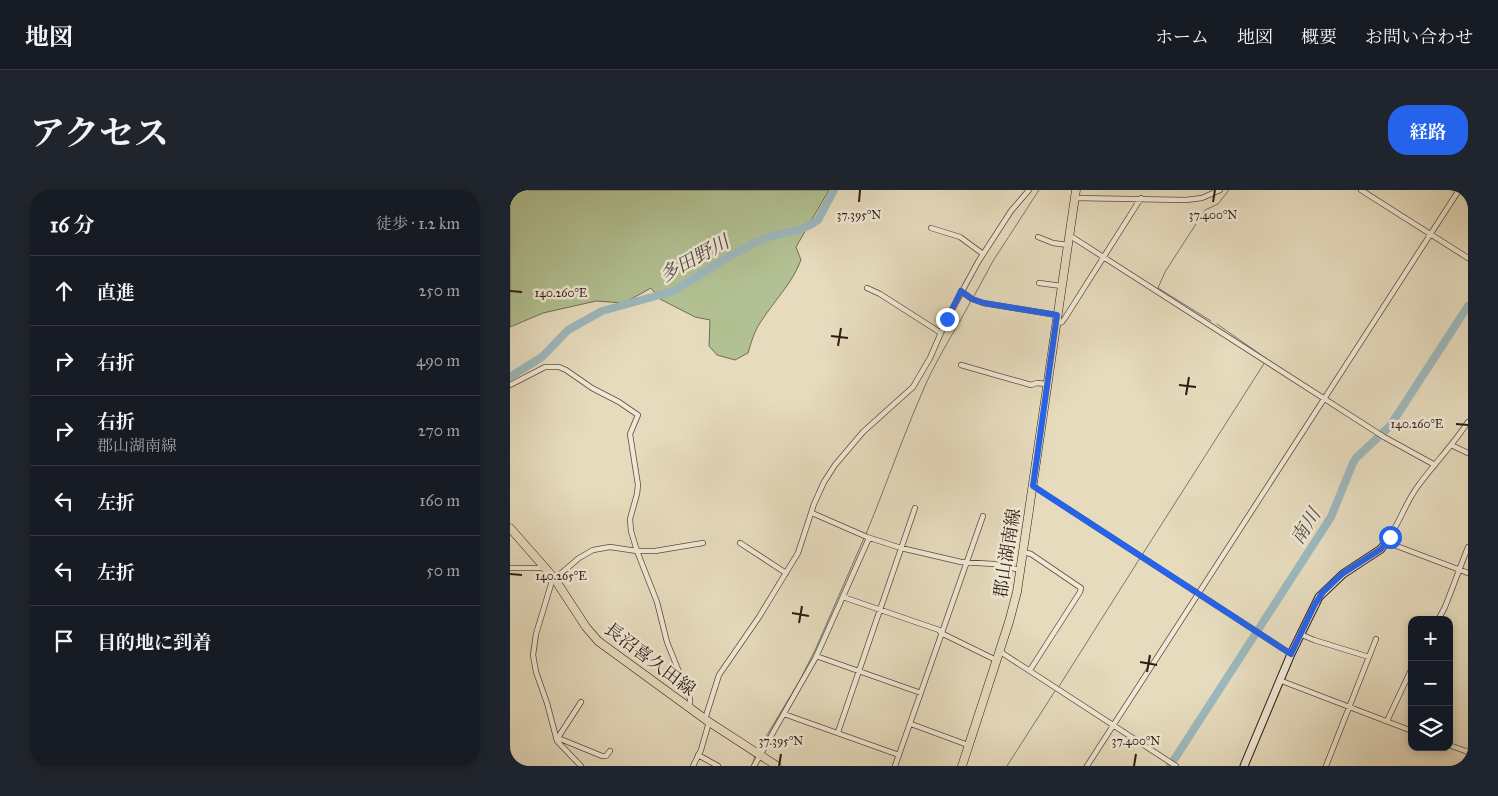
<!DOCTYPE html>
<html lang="ja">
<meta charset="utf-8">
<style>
:root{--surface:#171b24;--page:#20242c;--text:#f1f3f6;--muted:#9ea1a6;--line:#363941;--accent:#2563eb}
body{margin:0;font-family:"IM FELL Great Primer","Noto Serif JP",serif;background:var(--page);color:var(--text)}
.controls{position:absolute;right:15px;bottom:15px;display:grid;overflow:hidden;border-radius:10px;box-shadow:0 2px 8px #0003}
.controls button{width:45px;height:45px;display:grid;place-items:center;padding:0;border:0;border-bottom:1px solid var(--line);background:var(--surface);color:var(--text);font:25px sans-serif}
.stop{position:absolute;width:15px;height:15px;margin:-11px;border:4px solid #2563eb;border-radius:50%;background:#fff}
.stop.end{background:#2563eb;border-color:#fff;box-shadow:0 1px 5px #0008}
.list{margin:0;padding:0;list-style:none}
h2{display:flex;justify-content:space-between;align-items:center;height:65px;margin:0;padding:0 20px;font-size:21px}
h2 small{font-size:16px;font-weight:400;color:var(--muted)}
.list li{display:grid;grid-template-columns:32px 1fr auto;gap:15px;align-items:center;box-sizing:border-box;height:70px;padding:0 20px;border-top:1px solid var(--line)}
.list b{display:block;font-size:19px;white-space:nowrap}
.list p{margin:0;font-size:16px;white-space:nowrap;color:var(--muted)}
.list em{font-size:16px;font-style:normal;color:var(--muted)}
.icon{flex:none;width:28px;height:28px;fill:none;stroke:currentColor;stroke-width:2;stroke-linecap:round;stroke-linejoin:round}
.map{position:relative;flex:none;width:958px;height:576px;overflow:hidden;border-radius:20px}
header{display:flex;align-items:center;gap:30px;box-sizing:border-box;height:70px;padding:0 25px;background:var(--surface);border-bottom:1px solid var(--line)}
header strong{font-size:24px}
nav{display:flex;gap:28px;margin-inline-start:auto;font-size:18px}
.intro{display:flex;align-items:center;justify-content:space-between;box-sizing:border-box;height:120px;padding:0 30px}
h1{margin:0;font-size:35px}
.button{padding:12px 22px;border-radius:20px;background:var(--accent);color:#fff;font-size:18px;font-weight:700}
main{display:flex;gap:30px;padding:0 30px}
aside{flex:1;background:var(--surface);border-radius:20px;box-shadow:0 2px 8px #0003}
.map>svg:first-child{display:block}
.green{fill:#b2c193;stroke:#706e53}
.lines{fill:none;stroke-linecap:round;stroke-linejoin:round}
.stream{stroke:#707979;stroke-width:1}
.river{stroke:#9cb8bd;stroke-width:8}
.street-casing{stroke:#5d4b3e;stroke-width:6}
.secondary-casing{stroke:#2f1b13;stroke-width:9}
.primary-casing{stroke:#2f1b13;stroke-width:9}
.street{stroke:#efe8d4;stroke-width:4.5}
.secondary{stroke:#efe8d4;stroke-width:7}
.primary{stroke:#e6dbbd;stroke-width:8}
.route{stroke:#2563eb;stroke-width:6}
.ticks{fill:none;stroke:#2f1b13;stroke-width:2}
.labels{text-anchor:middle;stroke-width:5;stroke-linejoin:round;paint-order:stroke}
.street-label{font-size:18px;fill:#2f1b13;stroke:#efe8d4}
.water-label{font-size:19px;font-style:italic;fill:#504a46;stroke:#efe8d4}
.ticks-label{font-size:12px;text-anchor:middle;fill:#2f1b13;stroke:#efe8d4;stroke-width:5;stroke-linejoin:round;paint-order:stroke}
</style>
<header>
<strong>地図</strong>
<nav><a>ホーム</a><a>地図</a><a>概要</a><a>お問い合わせ</a></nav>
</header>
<div class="intro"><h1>アクセス</h1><a class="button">経路</a></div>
<main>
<aside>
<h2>16 分<small>徒歩 · 1.2 km</small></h2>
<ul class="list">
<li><svg class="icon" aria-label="ahead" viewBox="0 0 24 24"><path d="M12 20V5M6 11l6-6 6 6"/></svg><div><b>直進</b></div><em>250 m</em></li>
<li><svg class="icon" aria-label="right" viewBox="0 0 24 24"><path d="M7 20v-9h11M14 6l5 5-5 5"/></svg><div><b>右折</b></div><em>490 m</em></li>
<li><svg class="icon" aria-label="right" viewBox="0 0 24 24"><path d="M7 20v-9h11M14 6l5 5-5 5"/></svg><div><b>右折</b><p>郡山湖南線</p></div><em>270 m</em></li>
<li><svg class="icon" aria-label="left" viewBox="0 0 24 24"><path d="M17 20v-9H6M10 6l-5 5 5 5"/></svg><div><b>左折</b></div><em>160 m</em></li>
<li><svg class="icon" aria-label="left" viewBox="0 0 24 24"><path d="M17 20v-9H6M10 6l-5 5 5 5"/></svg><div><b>左折</b></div><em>50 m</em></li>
<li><svg class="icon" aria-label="arrive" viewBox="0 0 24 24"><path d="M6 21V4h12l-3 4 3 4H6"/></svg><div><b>目的地に到着</b></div></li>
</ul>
</aside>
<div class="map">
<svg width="958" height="576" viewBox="0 0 958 576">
<rect width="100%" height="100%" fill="#e6dbbd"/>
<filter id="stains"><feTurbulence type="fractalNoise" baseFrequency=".004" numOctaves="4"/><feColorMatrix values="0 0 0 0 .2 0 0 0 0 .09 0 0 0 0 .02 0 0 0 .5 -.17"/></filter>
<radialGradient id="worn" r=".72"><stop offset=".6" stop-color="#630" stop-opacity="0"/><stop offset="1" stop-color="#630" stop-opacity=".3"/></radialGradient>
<path class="green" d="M0,0H319L286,57L291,70C282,94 263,112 250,133C244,142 241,153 238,163L225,170L207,165L199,156L200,130L185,127L150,109L141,98L114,113L86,111L33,123L0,137Z"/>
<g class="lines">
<path class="stream" d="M463,108L483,71L529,0
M701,131L648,98L655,82L695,20L708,14L719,0
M707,134L757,169
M356,344C378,291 396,237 420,185C432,160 448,136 461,111
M632,365L755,172
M548,498L630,368
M248,560L290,490L306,458L354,348
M242,576L245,566
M497,576L545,501"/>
<path class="river" d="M0,187L32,167L58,140L92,121L164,101L217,68L244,53L258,47L289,40L302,34L308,30L324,0
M660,576L821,327L843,273L846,268L880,236L958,116"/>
<g class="street-casing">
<path id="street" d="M851,0L958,68
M565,8L676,10L692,8L710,0
M421,38L450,47L473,64
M559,45L874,247L925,275
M528,47L543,53L558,55
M529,93L552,96
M357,98L370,104L431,143
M451,101L462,109L473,113L547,125
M546,134L552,132L555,128L631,8
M451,175L521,195L527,193L537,194
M0,195L35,177H49L56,180L82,198L109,212L128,225L120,244L128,295L127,304L120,329L121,341L127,361L147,412L157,452L180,509V518
M958,232C943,255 924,274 908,296C895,313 889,335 876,352L958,383
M941,255L958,263
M523,296L781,464
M302,323L357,347L391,358L451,372L484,374L510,380
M230,353L276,383
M513,362L521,364L571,398L570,402L520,480
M0,378H36
M333,407L429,440L431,443L486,470
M928,430L935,417L958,357
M790,444L804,450L859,467
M489,461L666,576
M306,466L411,503
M769,490L902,541
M274,524L389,565
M195,529L209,485L249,427L288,363L304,314L314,292L325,275L353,242L403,197L420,168L437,129L468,72L501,21L519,0
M877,531L902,478
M401,534L458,555
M328,542L405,318
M48,548L92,566H96L100,561
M47,549L71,512
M939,555L958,562
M188,565L208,576
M71,576L47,551L37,513L26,482L23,465L26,444L42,391L69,368L83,360L100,357L127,361H145L193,353
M183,576L191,560L199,532
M244,576L306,467L359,348
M385,576L473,326
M577,576L949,0
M816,576L866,449"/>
</g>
<g class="secondary-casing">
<path id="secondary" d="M734,576L781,464L809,407L833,384L871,359L876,352"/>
</g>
<g class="primary-casing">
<path id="primary" d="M0,338L44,388L76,437L88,451L199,532L267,576
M452,576L499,432L507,402L566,0"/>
</g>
<use href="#street" class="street"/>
<use href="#secondary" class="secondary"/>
<use href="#primary" class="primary"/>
</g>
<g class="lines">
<path class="route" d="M437,129L451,101L462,109L474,113L547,125L523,296L781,464L805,414L813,402L832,384L871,359L880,347"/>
</g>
<path class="ticks" d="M349,12L350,0M703,12L705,0M0,101L12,102M321,146L338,148M328,156L331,138M669,195L686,197M676,205L679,187M946,234L958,235M0,384L12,385M282,423L299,426M289,433L292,416M630,472L647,475M637,482L640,465M269,576L271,564M624,576L626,564"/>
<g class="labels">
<g class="street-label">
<text transform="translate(497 363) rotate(-81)" y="6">郡山湖南線</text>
<text transform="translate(140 469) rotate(37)" y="6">長沼喜久田線</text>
</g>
<g class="water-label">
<text transform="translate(184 68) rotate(-29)" y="7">多田野川</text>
<text transform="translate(795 336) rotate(-58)" y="7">南川</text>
</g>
</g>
<g class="ticks-label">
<text x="349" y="29">37.395°N</text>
<text x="703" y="29">37.400°N</text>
<text x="51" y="107">140.260°E</text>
<text x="907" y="238">140.260°E</text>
<text x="51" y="390">140.265°E</text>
<text x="271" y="555">37.395°N</text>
<text x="626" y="555">37.400°N</text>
</g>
<rect width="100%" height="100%" filter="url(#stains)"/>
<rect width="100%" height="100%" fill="url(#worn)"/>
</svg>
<div class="controls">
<button>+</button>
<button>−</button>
<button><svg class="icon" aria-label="layers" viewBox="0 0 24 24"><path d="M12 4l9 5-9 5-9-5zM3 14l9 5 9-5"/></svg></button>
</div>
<div class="stop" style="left:880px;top:347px"></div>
<div class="stop end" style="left:437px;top:129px"></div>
</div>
</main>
